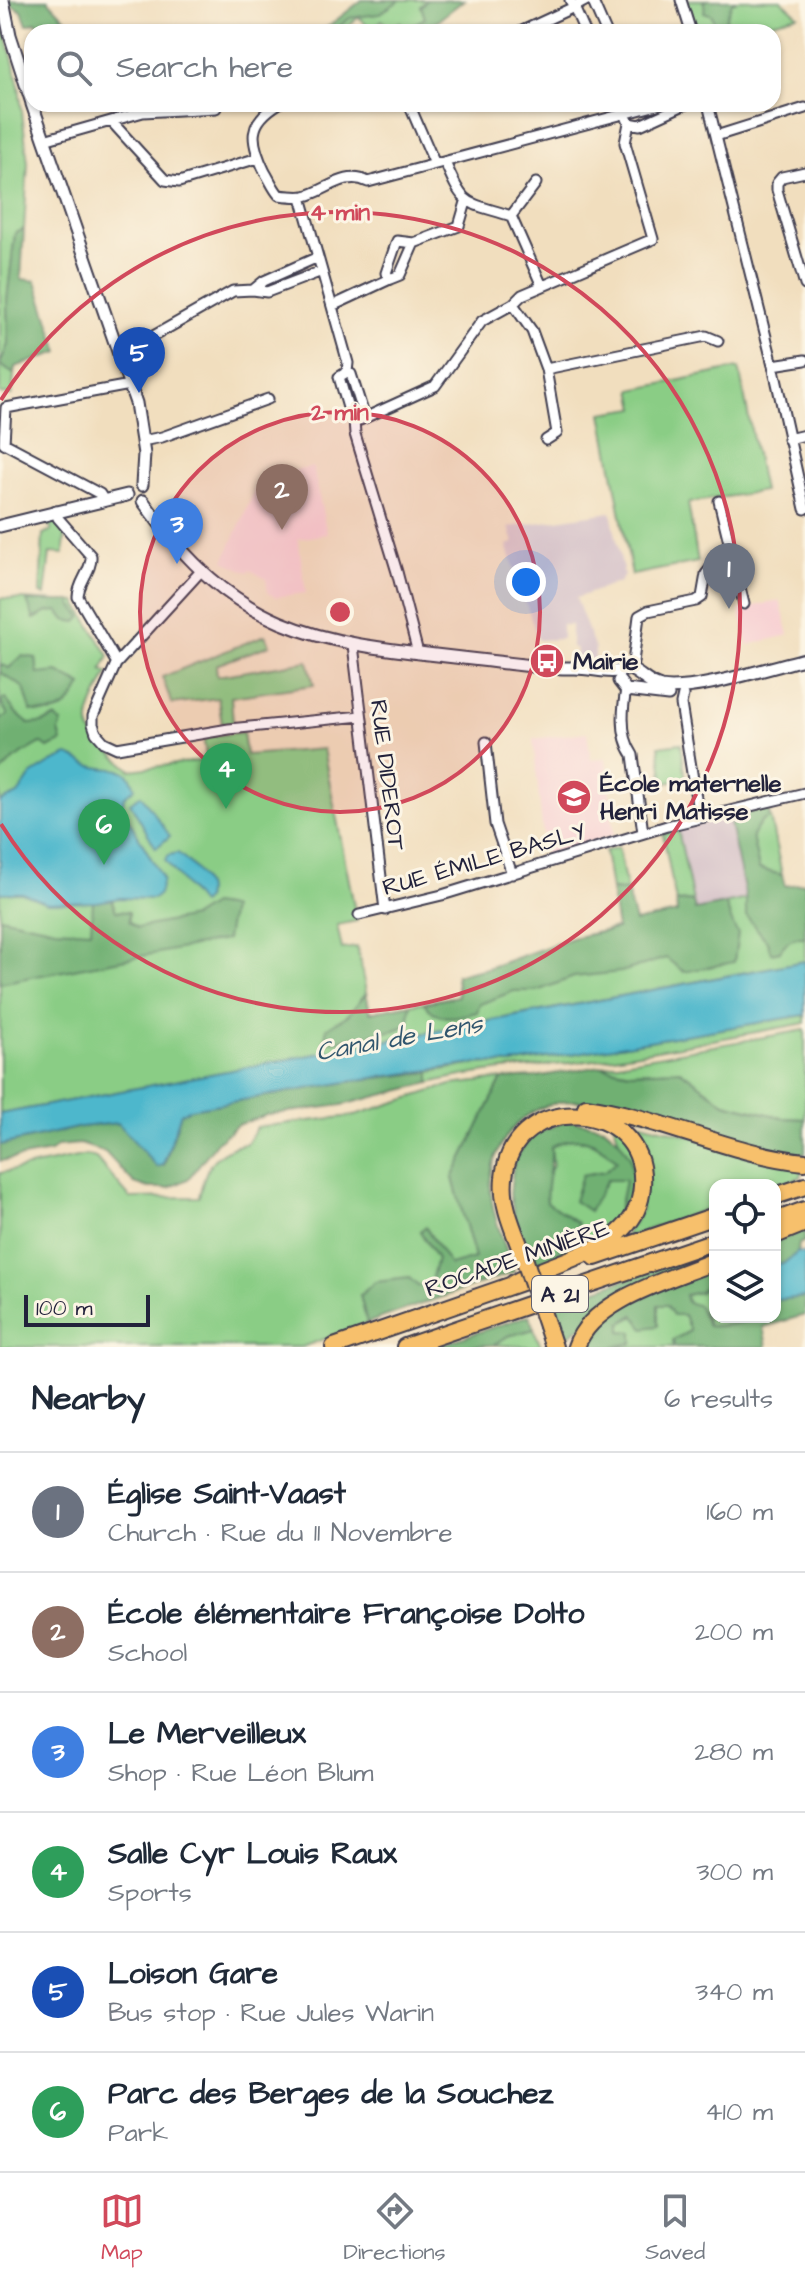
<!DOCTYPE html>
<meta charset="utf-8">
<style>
:root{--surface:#fff;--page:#f6f6f7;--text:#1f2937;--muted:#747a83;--line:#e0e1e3;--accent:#d1495b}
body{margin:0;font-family:"Architects Daughter",sans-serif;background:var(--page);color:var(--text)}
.controls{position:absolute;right:24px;bottom:24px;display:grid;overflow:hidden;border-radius:16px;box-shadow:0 2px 6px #0004}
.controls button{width:72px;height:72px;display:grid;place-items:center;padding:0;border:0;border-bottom:2px solid var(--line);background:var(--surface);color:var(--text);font:40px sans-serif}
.scale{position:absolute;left:24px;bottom:20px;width:126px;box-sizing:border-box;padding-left:8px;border:4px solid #22223b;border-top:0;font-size:22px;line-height:28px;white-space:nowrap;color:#22223b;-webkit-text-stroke:6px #fcf5e5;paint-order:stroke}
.you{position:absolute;left:526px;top:582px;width:28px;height:28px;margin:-20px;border:6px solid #fff;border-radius:50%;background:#1a73e8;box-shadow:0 0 0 12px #1a73e833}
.badge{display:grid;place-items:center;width:52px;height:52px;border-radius:50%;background:var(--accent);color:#fff;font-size:26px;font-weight:700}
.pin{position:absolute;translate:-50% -66px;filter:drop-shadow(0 2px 4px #0008)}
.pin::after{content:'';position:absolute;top:42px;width:28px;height:24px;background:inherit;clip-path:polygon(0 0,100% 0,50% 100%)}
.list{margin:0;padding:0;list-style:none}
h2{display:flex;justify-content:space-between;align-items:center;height:104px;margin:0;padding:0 32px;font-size:34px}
h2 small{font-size:26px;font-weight:400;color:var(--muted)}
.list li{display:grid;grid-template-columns:52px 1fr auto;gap:24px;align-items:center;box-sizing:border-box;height:120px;padding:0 32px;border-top:2px solid var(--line)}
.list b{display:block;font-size:30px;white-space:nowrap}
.list p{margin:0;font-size:26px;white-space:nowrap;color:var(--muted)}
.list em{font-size:26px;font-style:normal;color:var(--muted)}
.icon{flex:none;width:44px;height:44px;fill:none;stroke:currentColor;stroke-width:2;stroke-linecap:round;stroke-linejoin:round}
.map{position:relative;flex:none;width:805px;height:1347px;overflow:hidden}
.search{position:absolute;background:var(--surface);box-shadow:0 2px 6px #0004;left:24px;right:24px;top:24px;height:88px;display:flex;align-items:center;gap:20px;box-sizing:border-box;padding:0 28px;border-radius:24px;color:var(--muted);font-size:30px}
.sheet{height:824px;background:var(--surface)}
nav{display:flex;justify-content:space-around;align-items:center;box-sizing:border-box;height:112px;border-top:2px solid var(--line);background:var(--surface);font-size:22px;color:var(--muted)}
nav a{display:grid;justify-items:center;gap:4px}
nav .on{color:var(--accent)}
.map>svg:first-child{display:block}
.built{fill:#f7cfd2}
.industrial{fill:#d2bdc6}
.green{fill:#8acd85;stroke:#567860;stroke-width:2}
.forest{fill:#6fb072;stroke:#486956;stroke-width:2}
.water{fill:#4eb7cc;stroke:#386c84;stroke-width:2}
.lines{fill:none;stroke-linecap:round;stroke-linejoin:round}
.minor-casing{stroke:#413e4f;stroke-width:13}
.tertiary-casing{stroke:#413e4f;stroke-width:15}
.motorway-casing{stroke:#413e4f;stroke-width:20}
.minor{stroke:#fff;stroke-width:9}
.tertiary{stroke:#fff;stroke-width:11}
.motorway{stroke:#f7c06c;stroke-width:16}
.motorway-bridge-casing{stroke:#413e4f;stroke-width:20;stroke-linecap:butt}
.motorway-bridge{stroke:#f7c06c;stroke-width:16}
.ring{fill:none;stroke:#d1495b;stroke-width:4}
.labels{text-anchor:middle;stroke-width:6;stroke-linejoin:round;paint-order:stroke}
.shield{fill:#fcf5e5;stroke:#63616e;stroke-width:2}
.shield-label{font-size:22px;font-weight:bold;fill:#22223b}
.poi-label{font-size:24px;font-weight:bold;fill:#22223b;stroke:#fcf5e5;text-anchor:start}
.street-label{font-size:24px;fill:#22223b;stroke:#fcf5e5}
.water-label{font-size:26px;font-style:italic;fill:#31566e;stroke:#fcf5e5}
.centre{fill:#d1495b;stroke:#fcf5e5;stroke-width:4}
.ring-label{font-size:24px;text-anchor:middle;font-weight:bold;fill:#d1495b;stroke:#fcf5e5;stroke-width:6;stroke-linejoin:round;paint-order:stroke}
</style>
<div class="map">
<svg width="805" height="1347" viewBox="0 0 805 1347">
<rect width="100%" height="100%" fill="#fcf5e5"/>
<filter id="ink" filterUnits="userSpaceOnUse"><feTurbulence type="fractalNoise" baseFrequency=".0125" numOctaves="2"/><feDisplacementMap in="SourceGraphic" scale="16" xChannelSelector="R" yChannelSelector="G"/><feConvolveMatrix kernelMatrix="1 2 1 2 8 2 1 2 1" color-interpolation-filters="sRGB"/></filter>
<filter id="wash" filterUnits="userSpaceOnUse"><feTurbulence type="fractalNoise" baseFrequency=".006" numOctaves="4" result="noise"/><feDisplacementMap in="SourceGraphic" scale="32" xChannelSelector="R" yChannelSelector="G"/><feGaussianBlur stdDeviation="1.8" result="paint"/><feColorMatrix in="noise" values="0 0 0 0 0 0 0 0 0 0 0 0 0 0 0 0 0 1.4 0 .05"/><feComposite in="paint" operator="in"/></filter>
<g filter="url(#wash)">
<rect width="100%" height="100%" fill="#f1debe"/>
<path class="built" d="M313,467L327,534L298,539L306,593L275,597L268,593L266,579L250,570L248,572L224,561L260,478Z
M780,600L789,635L748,645L739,610Z
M587,732L591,760L606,758L614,835L545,856L533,739Z"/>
<path class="industrial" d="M611,512L624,575L620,582L576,598L595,649V660L575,659L576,648L571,647V625H562V639L538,640L507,545L514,543L509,527Z
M735,815L736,822L730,824L746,899L695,911L678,830Z"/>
<path class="green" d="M400,0H427L421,6L425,18L411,26L406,32H401L405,28L400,22L390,30L382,20L376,26L381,32H373L359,17L340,32H332L350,18Z
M685,0H705L703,2L723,27L732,3L737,0H781L798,15L736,32H699L698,25L691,20Z
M0,8L19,86L28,163L24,229L15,233L7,300L8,344L0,364L14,374L12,395L0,394Z
M739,368L763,491L688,503L698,562L632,575L602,413L636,408L632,390Z
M52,518L65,531L64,554L50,553L45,595L40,594L43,534L51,531V526H48L46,520Z
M0,598L76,602L109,656L102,670L108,673C77,736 83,727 131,770L207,760L203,737L243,732L246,755L323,749L357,921L337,925L342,949L357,947L370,1012L458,996L456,975L488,968L572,938L746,899L805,883V961L0,1114Z
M265,635L270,645L216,665L217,676L308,661L314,685L231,697L233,723L222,724L218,698L172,704L162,677Z
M681,743L686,780L664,783L659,746Z
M770,817L782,875L759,869L752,836L761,822Z
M678,830L693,901L676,902L663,834Z
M618,847L627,891L611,890L605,851Z
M805,1015V1023C735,1036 665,1050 594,1060C539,1068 483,1069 430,1083V1072L482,1063L511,1064Z
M805,1030V1119L784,1118L725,1103L680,1070L630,1072L601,1066Z
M502,1079L453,1178L475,1258L450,1266L426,1228L420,1231L437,1259L431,1281L427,1286H417L409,1278L360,1295L367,1323L302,1347H0V1173L86,1155L96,1158L130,1198L199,1197C206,1164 213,1152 247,1143L257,1127L352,1116L451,1085Z
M615,1116L803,1165L801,1177L775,1186L715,1185V1206L624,1238L642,1209L613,1122Z
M568,1138C589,1140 602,1145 617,1161L606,1171L582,1175L607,1180H626L619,1209L628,1213C614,1237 583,1246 559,1255V1246L576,1236L547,1202L544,1184L553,1165L551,1147Z
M709,1282L715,1284V1317L759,1318L727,1327L708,1326L705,1314L686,1302L685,1295L700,1292Z
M657,1305H667L684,1315L690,1331L673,1340L674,1347H612L633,1343L621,1331V1323Z
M534,1329L541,1347L493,1345L508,1336Z"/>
<path class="forest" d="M9,0H48L78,32H47L36,22L27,25L22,11L10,4Z
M362,0H400L379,14L350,18L332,32H321Z
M427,0H464L423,32H406L411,26L425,18L421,6Z
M705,0H737L732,3L723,27L715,25L712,15L704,12Z
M24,229L21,279L36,281L59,352L15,367L14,374L0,365L8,344L7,300L15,233Z
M27,601H72V605L82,617L77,622L65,620L58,611L48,612L34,619Z
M22,656L36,658L38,674L58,672L82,685C70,709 58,717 31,711L24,688L0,672V664L9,668Z
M5,698L17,714L29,724L42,723L55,718L62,723L59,731L62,742L48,748L41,743L14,759L0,774V720L8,715L0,701Z
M768,808L770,817L761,822L752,836L759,869L782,875L785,886L805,883V937C794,936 785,942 780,951L771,953L767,941L746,916V899L730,824L736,822L735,815Z
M611,890L627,891L635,922L677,913L676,902L693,901L695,910L725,904C731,914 730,924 738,933L734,962L684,972L666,958L621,972L574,977L537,991H514L480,1004L477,1012C456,1017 438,1023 424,1003L458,996L456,975L488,968L572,938L617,929Z
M112,899L116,911L129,912V921L137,928L193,917L212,905L231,908L226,940L0,983V917L55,929L91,931L93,902Z
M366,993L370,1012L411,1004L408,1025L395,1030L324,1043L327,1028L348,1015Z
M601,1066L630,1072L680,1070L725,1103L784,1118L805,1119V1154L776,1153L589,1102C576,1101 564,1100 552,1104C513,1115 487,1154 491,1194C494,1221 506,1247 514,1272L367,1323L360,1295L375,1282L409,1278L418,1286H427L431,1281L437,1259L420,1231L425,1227L450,1265L475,1258L453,1178L502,1079L535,1077Z
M430,1072V1083L342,1105L267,1115L237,1125L217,1142L188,1179L169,1188H149L134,1183L105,1152L80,1144L58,1146L50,1152L0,1161V1145L81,1127L118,1123L164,1165L181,1113L190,1109L359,1080Z
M569,1120L604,1127L619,1140L630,1157L636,1191L628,1213L619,1210L625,1180H607L589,1211L574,1201L582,1175L605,1171L617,1161C597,1139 578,1132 551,1147C553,1167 544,1182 547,1202L578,1223L576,1235L560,1246L559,1255L533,1265L514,1215L510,1194L514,1160L533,1134Z
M805,1230V1241L799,1244L798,1252L783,1264H775V1242Z
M703,1253L704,1262L576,1330L567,1338L558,1341L547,1306Z
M715,1267V1284L709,1282L700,1292L685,1295L687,1302L699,1306L708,1326C732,1328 752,1317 775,1317V1300L805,1297V1315L763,1327L767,1346L765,1347H674L673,1340L690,1331L684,1315H673L667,1305H658V1326L644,1328L634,1315L621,1323V1331L633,1332V1343L612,1347H582C599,1303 674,1284 715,1267Z
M529,1315L534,1329L508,1336L493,1345L434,1347Z"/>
<path class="water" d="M68,755C77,758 84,764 92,766C113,773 127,761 135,788L124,797L122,808L163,879L159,894L153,899L120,898L97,902L47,903L22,893H0V802L18,794L31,775L52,762Z
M141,795L170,836L156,848L130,803Z
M178,853C192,864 214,886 203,903L200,904L165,860L169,855Z
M805,961V1015L511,1064L482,1063L359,1080L190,1109L181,1113L163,1165L157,1167L118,1123L81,1127L0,1145V1114Z
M798,1252L805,1253V1297L775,1300V1264H783Z"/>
</g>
<g filter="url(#ink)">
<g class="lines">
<g class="minor-casing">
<path id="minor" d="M592,0L606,32
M681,0L691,32
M393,32L398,28
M520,32L574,7L570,0
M585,32L574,7L587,0
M278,104C247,123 250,141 265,172C270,180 273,188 279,195C287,196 299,197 305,196C327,191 345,170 368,182L661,104
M409,104L435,164
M708,104L773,365L805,509
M111,121L143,112L216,108
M629,123L640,125L686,104
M716,136L805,108
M44,140L111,121L165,180L179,182L258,158
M445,162C464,208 465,201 511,216L542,286
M805,172L782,177L777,183V190L805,285
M301,197L348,363L347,372
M511,216L536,183
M414,243L397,241L386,273L390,279L400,275L414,243L459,226L466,202
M318,257L264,281L253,290L267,292L322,271
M513,304L532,331L546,369L557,433L546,440
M332,306L390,279
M120,355L233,291L253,290
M773,365L805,360
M546,369L706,336L718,341
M365,418L351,374L347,372L339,377L351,418L360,420L435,386L482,321L513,304L522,295L653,239L625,143L629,123L621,104
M354,420L355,434L397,572L418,653
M788,439L805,435
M142,441L162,437L268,399
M103,499L100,494L4,443L6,408L130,385
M719,501L744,604
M56,511L58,518L91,556C92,571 78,582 78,597L115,660L119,661
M201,571L116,664L93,716V724L96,733L104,742L117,748L229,729L361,716
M353,645L385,910
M632,670L639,616L648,611L696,601L702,597L706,574L713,565L733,562
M626,690C622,711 620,737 633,755L643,833
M683,695L681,704L699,817
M486,742L495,824L512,874
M359,915L442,895L667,826L805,793"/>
</g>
<g class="tertiary-casing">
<path id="tertiary" d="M3,0L10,35L32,103
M32,104L136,403L144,454L142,485
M143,501C246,648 334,642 497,662C523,665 549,669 575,668C594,668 610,675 629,669C641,673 647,684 661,687C693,693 770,667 805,659
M0,526L127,495
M619,681L626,690L668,695"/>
</g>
<g class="motorway-casing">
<path id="motorway" d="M586,1107C660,1117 729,1154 805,1162
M775,1196L805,1186
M775,1221L805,1210
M775,1235L805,1223
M595,1257L715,1216
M514,1283C547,1265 599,1254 623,1229C635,1217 641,1202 642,1186C648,1098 512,1089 504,1178C501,1204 514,1231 523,1255
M547,1326L554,1347
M334,1347L524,1281
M405,1347L715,1241
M576,1347C592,1299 672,1279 715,1261"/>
</g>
<use href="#minor" class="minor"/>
<use href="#tertiary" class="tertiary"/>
<use href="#motorway" class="motorway"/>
<g class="motorway-bridge-casing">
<path id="motorway-bridge" d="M523,1255L547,1326"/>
</g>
<use href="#motorway-bridge" class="motorway-bridge"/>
</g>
</g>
<circle cx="340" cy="612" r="200" fill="#d1495b" fill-opacity=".12"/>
<g class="ring">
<circle cx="340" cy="612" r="200"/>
<path d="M1 400A400 400 0 1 1 1 824"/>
</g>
<defs>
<g id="bus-disc" transform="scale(1.8)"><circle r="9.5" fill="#d1495b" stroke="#fcf5e5"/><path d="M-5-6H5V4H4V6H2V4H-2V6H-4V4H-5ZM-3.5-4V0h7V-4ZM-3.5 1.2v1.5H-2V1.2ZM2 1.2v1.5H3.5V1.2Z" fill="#fff"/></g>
<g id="school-disc" transform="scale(1.8)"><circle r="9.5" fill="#d1495b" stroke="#fcf5e5"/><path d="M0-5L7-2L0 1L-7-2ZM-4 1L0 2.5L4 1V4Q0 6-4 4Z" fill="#fff"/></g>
</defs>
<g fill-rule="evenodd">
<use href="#bus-disc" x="547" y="661"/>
<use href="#school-disc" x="574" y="797"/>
</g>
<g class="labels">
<rect class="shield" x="532" y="1276" width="56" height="36" rx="6"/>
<g class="shield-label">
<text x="560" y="1302">A 21</text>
</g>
<g class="poi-label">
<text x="573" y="669">Mairie</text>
<text x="600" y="791">École maternelle<tspan x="600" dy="28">Henri Matisse</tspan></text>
</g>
<g class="street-label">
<text transform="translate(388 775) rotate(83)" y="8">RUE DIDEROT</text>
<text transform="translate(484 859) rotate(-16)" y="8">RUE ÉMILE BASLY</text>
<text transform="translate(517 1258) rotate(-19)" y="8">ROCADE MINIÈRE</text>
</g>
<g class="water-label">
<text transform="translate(399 1037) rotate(-10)" y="9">Canal de Lens</text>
</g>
</g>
<circle cx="340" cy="612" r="12" class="centre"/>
<g class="ring-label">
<text x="340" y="220">4 min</text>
<text x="340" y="420">2 min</text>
</g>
</svg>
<div class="controls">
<button><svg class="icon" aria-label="locate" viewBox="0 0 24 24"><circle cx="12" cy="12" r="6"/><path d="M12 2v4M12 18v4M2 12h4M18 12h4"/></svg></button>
<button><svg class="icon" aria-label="layers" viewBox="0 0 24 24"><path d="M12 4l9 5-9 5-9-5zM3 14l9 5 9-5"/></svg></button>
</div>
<div class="scale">100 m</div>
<div class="you"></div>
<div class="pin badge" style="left:729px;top:609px;background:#6b7280">1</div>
<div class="pin badge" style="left:282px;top:530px;background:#8d6e63">2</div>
<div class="pin badge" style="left:177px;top:564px;background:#3f7fe0">3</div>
<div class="pin badge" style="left:226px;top:809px;background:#2e9e5b">4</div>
<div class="pin badge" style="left:139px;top:393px;background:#1a4fb4">5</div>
<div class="pin badge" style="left:104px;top:865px;background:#2e9e5b">6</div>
<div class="search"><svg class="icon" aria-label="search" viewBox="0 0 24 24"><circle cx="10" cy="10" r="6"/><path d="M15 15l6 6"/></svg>Search here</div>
</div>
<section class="sheet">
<h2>Nearby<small>6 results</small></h2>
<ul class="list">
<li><span class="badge" style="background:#6b7280">1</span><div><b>Église Saint-Vaast</b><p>Church · Rue du 11 Novembre</p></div><em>160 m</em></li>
<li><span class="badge" style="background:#8d6e63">2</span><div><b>École élémentaire Françoise Dolto</b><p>School</p></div><em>200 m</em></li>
<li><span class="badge" style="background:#3f7fe0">3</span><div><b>Le Merveilleux</b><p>Shop · Rue Léon Blum</p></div><em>280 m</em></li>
<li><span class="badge" style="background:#2e9e5b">4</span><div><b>Salle Cyr Louis Raux</b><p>Sports</p></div><em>300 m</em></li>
<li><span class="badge" style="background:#1a4fb4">5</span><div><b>Loison Gare</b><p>Bus stop · Rue Jules Warin</p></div><em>340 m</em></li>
<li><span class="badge" style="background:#2e9e5b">6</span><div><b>Parc des Berges de la Souchez</b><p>Park</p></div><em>410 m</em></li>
</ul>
</section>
<nav>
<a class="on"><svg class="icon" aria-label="map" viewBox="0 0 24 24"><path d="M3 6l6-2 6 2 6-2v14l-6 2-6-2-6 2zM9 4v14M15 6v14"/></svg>Map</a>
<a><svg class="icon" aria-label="directions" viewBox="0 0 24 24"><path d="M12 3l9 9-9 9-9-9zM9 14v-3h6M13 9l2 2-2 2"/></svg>Directions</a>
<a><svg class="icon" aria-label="saved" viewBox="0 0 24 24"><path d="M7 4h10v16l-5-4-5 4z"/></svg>Saved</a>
</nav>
